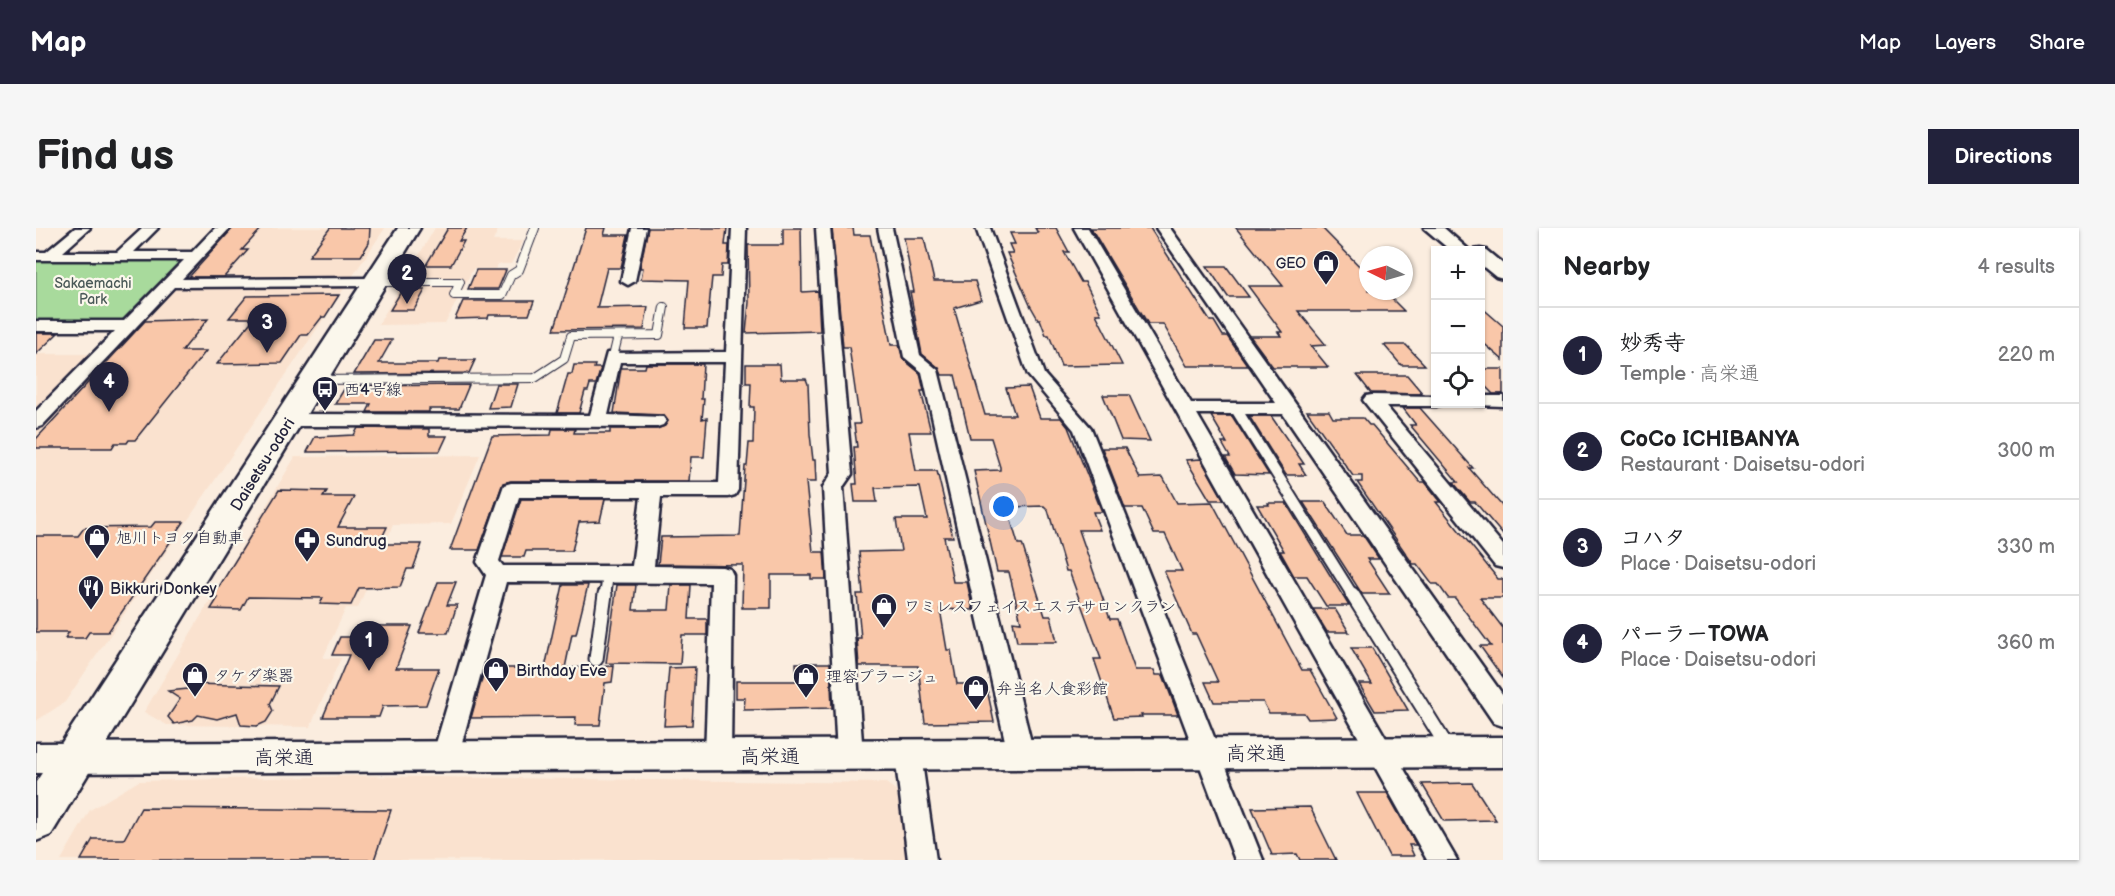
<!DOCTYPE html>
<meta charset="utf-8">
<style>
:root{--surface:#fff;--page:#f6f6f6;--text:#202124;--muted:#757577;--line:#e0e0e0;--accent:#22223b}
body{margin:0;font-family:"Balsamiq Sans","Klee One",sans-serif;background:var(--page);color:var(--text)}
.controls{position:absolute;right:18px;top:18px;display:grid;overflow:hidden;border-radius:0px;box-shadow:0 2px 4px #0004}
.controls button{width:54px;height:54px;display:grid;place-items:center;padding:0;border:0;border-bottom:2px solid var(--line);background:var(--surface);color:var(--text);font:30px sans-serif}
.compass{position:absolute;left:1323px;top:18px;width:54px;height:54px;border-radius:50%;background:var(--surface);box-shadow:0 2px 4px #0004;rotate:275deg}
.you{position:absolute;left:968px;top:279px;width:21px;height:21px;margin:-15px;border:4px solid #fff;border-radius:50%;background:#1a73e8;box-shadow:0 0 0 9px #1a73e833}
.badge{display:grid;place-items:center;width:39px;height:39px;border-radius:50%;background:var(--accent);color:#fff;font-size:20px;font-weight:700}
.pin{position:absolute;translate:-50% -50px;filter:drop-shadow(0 2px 3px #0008)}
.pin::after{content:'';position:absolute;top:32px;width:21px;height:18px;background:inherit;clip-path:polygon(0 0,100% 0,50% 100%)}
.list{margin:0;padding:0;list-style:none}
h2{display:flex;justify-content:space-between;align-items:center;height:78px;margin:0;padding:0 24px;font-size:26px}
h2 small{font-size:20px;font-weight:400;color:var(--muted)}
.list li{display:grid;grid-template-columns:39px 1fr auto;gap:18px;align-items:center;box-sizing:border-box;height:96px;padding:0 24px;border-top:2px solid var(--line)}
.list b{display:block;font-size:22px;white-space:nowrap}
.list p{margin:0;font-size:20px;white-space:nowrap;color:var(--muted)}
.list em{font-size:20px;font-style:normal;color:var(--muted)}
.icon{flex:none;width:33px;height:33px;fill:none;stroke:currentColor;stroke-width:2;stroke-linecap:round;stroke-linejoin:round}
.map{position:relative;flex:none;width:1467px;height:632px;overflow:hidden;border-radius:0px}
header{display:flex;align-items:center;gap:36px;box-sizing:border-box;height:84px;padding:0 30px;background:var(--accent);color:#fff}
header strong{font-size:28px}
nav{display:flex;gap:33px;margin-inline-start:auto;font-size:21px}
.intro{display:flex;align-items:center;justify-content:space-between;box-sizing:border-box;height:144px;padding:0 36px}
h1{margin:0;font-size:42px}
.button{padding:15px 27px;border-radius:0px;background:var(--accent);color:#fff;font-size:21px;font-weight:700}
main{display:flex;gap:36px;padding:0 36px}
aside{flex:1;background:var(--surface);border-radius:0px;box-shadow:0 2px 4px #0004}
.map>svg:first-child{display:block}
.built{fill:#fae2cf}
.green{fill:#a8da9c;stroke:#657e6c;stroke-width:1.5}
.building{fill:#f9c7a9;stroke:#22223b;stroke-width:1.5}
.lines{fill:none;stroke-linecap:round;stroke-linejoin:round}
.service-far2-casing{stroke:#22223b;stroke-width:10}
.service-far1-casing{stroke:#22223b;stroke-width:14}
.service-casing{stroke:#22223b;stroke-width:17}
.minor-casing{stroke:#22223b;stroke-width:5}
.tertiary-casing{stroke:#22223b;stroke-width:5}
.trunk-casing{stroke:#22223b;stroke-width:5}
.service-far2{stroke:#fbf7ec;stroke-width:8}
.service-far1{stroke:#fbf7ec;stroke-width:10}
.service{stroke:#fbf7ec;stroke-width:13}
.minor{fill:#fbf7ec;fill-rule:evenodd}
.tertiary{fill:#fbf7ec;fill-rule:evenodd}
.trunk{fill:#fbf7ec;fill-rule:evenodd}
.labels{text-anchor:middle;stroke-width:4.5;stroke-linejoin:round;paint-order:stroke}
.far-poi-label{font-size:14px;fill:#22223b;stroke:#fbf7ec;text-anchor:end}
.far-park-label{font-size:14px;fill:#4a5958;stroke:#fbf7ec}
.poi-label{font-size:16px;fill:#22223b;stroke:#fbf7ec;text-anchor:start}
.street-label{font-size:16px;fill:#22223b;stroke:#fbf7ec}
.near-street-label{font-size:20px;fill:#22223b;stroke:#fbf7ec}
</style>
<header>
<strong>Map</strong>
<nav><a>Map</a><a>Layers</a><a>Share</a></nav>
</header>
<div class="intro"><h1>Find us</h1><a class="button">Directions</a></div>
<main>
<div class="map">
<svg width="1467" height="632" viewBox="0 0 1467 632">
<rect width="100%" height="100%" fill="#fbeddf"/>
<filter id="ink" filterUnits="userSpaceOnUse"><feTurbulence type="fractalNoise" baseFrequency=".0167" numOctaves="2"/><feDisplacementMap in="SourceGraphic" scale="12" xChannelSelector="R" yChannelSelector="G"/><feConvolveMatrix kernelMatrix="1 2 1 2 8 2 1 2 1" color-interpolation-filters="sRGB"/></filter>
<g filter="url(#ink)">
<path class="built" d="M192,0H349L29,474L0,493V126H74Z
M399,0H463L457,13H487L475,36H462L459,41H437L409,96L342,97Z
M444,227L415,296L357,297L322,380H310L287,430H305L274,499L131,497L108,484L259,229Z
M318,548L850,555L865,566L873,632H25L54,582L103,553Z"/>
<path class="green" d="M0,33H144L86,92H0Z"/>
<path class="building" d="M197,0H226L206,22H212L188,49H153Z
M294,0H334L333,15L325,28H273Z
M412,0H431L423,13H428L415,37H390Z
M550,0H570L568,7H592L585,40H571L561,80L612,79L608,101L518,102Z
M612,0H691L689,17H693L692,37H686L685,49H676L671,100H649L653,52L605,51L607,40H604Z
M747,0H765L766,64L782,63L784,103L710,105L713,74L712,17H747Z
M796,0H817L818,7H834L855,117H863L867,131L884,145L888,163H885L895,204H873L880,243H901L917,309H908L917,354H931L937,382L904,381L911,422H915L921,456H950L958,494L889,495L882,438H823L821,410H825L821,366H827L823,324L865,323L860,291H891L884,259L839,260L841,274H819L817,256H821L818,219H821L818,196H824L813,119H807Z
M999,0H1020L1033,24H1028L1045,54H1049L1065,86H1060L1086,137L1025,138L1013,107H1010L1004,91H1002L994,77L971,25H977L973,16H979L974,5H1002Z
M1055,0H1114L1174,93H1178L1187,108H1191L1212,138H1151L1127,96H1112Z
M1200,0H1286L1332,47V63H1348L1368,83H1262L1290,117L1275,118L1292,139H1237L1214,108H1245L1242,104H1246L1212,58H1247Z
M868,10H888L898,53H939L945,72L918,80L949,187H979L970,160L993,159L1004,190H1025L1032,199L1066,284H1057L1064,302H1043L1074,391H1081L1099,442H1118L1120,447H1127L1142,487H1105L1106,489L1078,490L1058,431H1065L1033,343H1030L1012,282L1008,278L971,279L982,316H986L1009,388H1015L1021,414H981L977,393L985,394L973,344H961L938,243L964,242V239L955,210H934L919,147H906L903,140L886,126L874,64H878Z
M1171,38H1190L1213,69H1192Z
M440,42H470L462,61H432Z
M366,62H389L378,82H354Z
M303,67L289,89H286L272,107H265L246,135L181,136L218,90H193L211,68Z
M427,73H498L493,87H453L452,90L419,91Z
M1444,78L1467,98V132L1444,112Z
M172,91L146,123H170L99,212H93L91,215H79L76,220H0V211L109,93Z
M0,105H22L0,126Z
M338,112H356L343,135H402L403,132H439L433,145L318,146Z
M1348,117H1370L1389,137H1365Z
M610,136H667L665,171H668L666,191L671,190L668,229H655L653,253H475L467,255L443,322H414L456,208L515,207L516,201H539L538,205H574V201H621L629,198L632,193L627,187L578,185L585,140H609Z
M710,136H744L745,151H770L772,156L774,206L777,232H779L780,254H770L777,324H788L790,351H775V347H735V380H706L707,337L622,336L625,309L704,308L709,238H711L713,215H717L718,179H714L715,155H710Z
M538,137H559L558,140H565L560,156H554L552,163H549L543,185H521L532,146H536Z
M1444,141H1467V166H1457L1444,153Z
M1321,147H1371L1387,166L1335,165Z
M460,156H482L475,179L452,180Z
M433,157L423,181H393V184H331L335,176H299L310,158Z
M1067,167H1093L1114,213L1085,212Z
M1367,180H1384L1437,240H1433L1467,279V307L1439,274H1434L1417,254H1422L1374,197H1380Z
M1271,183H1293L1297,190H1327L1333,197H1336L1384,254H1389L1405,274H1400L1462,351H1467V370H1444L1467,400V450L1444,418H1455L1419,370H1412L1402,356H1396L1381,336H1377L1321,254H1326V248H1317Z
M1175,188H1196L1233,247L1199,246L1189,229H1194L1186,215H1191Z
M1213,188H1235L1268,236H1263L1270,247H1250Z
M322,200L393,201V208H411L404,223L271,224L279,209L318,207Z
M1066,220H1089L1104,250L1127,249L1141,275L1176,274L1266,442H1274L1301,490L1272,491L1268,485H1233L1227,474H1178L1169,454H1182L1160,406H1156L1128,343H1146L1129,306H1118L1106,280H1089Z
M1165,231L1188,272H1174L1150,232Z
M243,262L291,263L287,269H318L302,299H351L343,316H386L377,341H371L364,359L323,360L315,377L284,376L287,370L212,369L205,382L175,381L182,370H176Z
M485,271H569L564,293L543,294L536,323H490L488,329H466Z
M1267,274H1289L1311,307H1327L1343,331H1331L1354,366H1326Z
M1232,275H1250L1313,378H1290L1271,348H1258L1244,323H1248L1221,277H1233Z
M119,294H148L72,404H53L49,410H29L33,404H0V308H42L48,300L115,299Z
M402,354H420L411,377H421L412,405H383Z
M527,357H552L540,406H536L529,440L578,438L576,454L569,455L564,497H539L540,489L435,490L449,440H509Z
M581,357H600L597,382H633L635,357H655L653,391H671V407H646L644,436L570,435Z
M1277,381H1299L1313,404H1291Z
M325,398H376L360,440H403L390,477L347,478L343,489H287L313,427H296L304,409H320Z
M1315,420H1336L1372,482L1339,483L1323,456H1336Z
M760,435H794L796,480L708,482L709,470H700V453H761Z
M659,439L656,497L628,498L633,440Z
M155,456L243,458L234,476L237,483L230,494L221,498L205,497L201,485L181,491L162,487L157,492L138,496L132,489L144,471L132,463L152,461Z
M1436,555L1460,592L1408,593L1386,556Z
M1321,565H1351L1380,617H1373L1378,628H1353Z
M1274,579L1300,632H1264L1261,626L1236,627L1216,580Z
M105,580L355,582L338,632H45L57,611H88Z"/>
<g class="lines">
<g class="service-far2-casing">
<path id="service-far2" d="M338,54H424L418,67H466L475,47L483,42L499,0
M577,129L582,108
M279,152L499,150L528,131L535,108L623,107L628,79"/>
</g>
<g class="service-far1-casing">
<path id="service-far1" d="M1200,181L1317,368
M569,368L572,347"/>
</g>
<g class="service-casing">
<path id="service" d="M1316,366L1412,520
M560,431L569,366"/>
</g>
<g class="minor-casing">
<path id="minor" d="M39,0H54L27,24H81L107,0H122L98,24H156L179,0H194L146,51L337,50L344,54L337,58L138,59L6,198L0,200V183L79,103H0V93H88L148,32H0V24H10Z
M596,0H610L599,53L592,57L585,53Z
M696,0H710L702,262L699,267L692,269H625L618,338L686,339L694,341L697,347L695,528L691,536L682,540L673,536L669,528L675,355L470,354L422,529L418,537L409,541L400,537L396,529L450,347L441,334L468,257L475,255H683L689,134H584L572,187L627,189L630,193L627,197L621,199L253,198L247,196L244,192L247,188L253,186L554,187L571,125L690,124ZM483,269H605L596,338H467L463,333Z
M780,0H794L816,246L807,259L827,527L823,535L814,539L805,535L801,527L787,259L796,245Z
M842,0H856L884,127L902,142L998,526L994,534L985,538L976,534L972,526L886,144L868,129Z
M940,0H954L1008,146L1055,200L1227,632H1199L1038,202L992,147Z
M1038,0H1052L1155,175H1240L1120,0H1134L1467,467V498L1458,495L1247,186H1161L1421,632H1391Z
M1336,167L1400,168V176H1407L1400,178H1350L1467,317V340L1459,338L1330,176L1327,172L1330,168Z
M1444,168H1467V178L1438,177L1444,176Z
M872,515L881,519L885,527L900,632H872L859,527L863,519Z"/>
</g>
<g class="tertiary-casing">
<path id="tertiary" d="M1388,0H1408L1433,22H1414Z
M1444,21L1450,22L1467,36V51L1460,49L1444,36V22H1437Z
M1467,509V539L0,545V515Z"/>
</g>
<g class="trunk-casing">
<path id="trunk" d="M362,0H384L15,607L0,613V554Z"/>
</g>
<use href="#service-far2" class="service-far2"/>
<use href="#service-far1" class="service-far1"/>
<use href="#service" class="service"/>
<use href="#minor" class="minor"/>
<use href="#tertiary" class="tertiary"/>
<use href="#trunk" class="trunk"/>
</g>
</g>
<defs>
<g id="shop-pin" transform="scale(1.35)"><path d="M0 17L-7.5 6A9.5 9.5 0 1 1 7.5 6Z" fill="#22223b" stroke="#fbf7ec"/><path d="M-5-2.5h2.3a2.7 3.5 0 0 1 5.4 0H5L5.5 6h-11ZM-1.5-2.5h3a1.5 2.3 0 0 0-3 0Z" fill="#fff"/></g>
<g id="bus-pin" transform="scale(1.35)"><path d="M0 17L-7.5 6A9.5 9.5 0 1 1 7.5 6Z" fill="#22223b" stroke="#fbf7ec"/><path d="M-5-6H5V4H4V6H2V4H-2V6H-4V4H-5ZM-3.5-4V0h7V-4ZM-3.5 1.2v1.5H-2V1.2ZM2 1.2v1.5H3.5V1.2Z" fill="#fff"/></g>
<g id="pharmacy-pin" transform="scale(1.35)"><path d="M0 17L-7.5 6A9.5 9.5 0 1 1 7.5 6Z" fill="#22223b" stroke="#fbf7ec"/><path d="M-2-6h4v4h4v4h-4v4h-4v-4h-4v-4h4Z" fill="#fff"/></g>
<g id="restaurant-pin" transform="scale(1.35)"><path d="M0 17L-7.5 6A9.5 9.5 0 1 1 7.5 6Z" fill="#22223b" stroke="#fbf7ec"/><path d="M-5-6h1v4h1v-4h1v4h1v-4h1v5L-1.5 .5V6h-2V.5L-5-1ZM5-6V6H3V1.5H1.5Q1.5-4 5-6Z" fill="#fff"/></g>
</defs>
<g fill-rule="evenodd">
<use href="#shop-pin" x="1290" y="35"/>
<use href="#bus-pin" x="289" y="161"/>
<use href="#shop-pin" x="61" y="309"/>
<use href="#pharmacy-pin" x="271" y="312"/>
<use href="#restaurant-pin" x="55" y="360"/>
<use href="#shop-pin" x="848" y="378"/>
<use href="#shop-pin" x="460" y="442"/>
<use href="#shop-pin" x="159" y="447"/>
<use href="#shop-pin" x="770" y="448"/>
<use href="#shop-pin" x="940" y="460"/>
</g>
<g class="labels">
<g class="far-poi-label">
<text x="1270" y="40">GEO</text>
</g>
<g class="far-park-label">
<text x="57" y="60">Sakaemachi<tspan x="57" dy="16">Park</tspan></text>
</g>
<g class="poi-label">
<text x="308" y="167">西4号線</text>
<text x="80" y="315">旭川トヨタ自動車</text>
<text x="290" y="318">Sundrug</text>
<text x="74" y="366">Bikkuri Donkey</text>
<text x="868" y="384">ワミレスフェイスエステサロンクラン</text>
<text x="480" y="448">Birthday Eve</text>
<text x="178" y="453">タケダ楽器</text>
<text x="790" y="454">理容プラージュ</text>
<text x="960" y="466">弁当名人食彩館</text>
</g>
<g class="street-label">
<text transform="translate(226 236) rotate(-58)" y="6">Daisetsu-odori</text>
</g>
<g class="near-street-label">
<text x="1220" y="532">高栄通</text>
<text x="734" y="535">高栄通</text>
<text x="248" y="536">高栄通</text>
</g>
</g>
</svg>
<div class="controls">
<button>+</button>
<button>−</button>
<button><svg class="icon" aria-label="locate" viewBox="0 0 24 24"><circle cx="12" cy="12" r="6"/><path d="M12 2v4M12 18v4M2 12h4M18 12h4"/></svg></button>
</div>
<svg class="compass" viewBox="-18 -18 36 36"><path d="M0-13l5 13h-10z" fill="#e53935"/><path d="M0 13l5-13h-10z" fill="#757577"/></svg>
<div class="you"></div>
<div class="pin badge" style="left:333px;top:443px">1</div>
<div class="pin badge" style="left:371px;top:76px">2</div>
<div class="pin badge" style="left:231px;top:125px">3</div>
<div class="pin badge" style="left:73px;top:184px">4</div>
</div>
<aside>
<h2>Nearby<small>4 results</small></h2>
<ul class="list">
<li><span class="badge">1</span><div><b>妙秀寺</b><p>Temple · 高栄通</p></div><em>220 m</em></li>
<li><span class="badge">2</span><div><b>CoCo ICHIBANYA</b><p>Restaurant · Daisetsu-odori</p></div><em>300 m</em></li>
<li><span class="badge">3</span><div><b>コハタ</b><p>Place · Daisetsu-odori</p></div><em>330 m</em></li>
<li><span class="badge">4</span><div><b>パーラーTOWA</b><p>Place · Daisetsu-odori</p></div><em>360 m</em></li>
</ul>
</aside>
</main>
